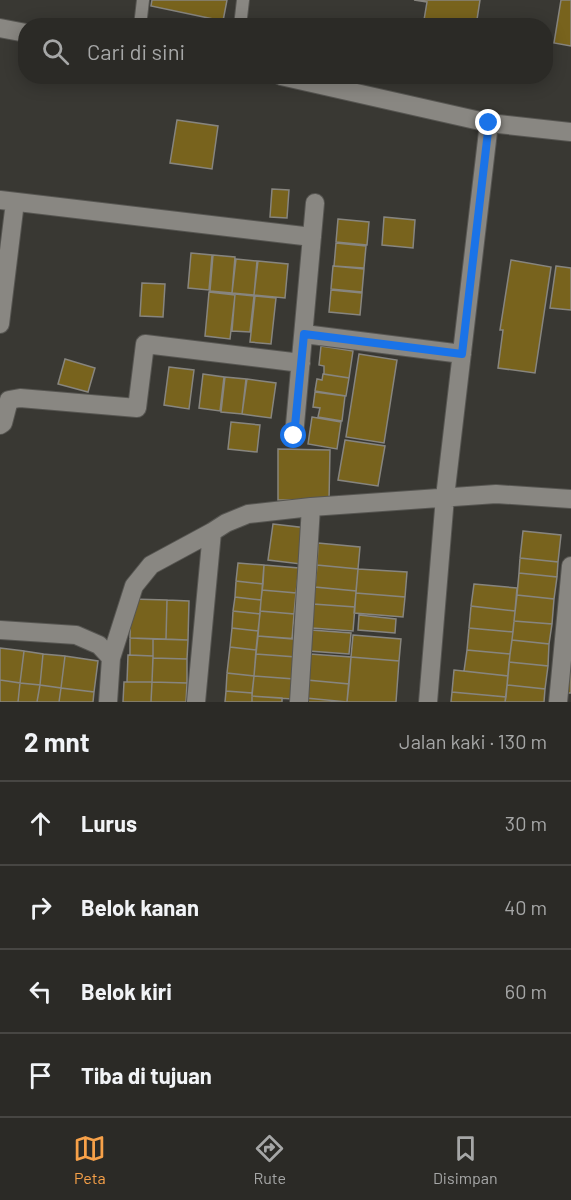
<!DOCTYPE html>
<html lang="id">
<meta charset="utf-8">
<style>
:root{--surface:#2b2a26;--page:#33322e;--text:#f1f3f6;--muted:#a6a7a7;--line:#474643;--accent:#f7a149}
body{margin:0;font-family:Barlow,sans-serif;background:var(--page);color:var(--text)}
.stop{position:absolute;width:18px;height:18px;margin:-14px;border:4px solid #1a73e8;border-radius:50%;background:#fff}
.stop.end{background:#1a73e8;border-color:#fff;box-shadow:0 2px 6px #0008}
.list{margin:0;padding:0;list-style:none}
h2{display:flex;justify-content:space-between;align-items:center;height:78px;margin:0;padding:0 24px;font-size:26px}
h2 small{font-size:20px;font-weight:400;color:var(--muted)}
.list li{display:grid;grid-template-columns:39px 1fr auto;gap:18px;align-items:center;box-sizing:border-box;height:84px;padding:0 24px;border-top:2px solid var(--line)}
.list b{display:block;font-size:22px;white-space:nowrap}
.list em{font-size:20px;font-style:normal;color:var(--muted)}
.icon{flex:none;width:33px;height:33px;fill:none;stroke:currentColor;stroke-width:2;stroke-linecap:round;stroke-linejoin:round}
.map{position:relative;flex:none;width:571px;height:702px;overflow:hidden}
.search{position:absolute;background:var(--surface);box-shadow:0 3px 15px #0003;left:18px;right:18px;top:18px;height:66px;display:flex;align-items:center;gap:15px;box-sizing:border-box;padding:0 21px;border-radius:24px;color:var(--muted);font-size:22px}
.sheet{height:414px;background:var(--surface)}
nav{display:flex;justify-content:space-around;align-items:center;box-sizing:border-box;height:84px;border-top:2px solid var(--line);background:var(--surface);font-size:16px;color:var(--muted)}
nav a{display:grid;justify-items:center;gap:3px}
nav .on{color:var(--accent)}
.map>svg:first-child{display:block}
.building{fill:#78631d;stroke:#87857f;stroke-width:1.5}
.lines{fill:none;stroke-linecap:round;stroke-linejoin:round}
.lane-casing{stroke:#575652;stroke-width:14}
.street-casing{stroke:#575652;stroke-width:20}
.lane{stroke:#898782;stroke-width:12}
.street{stroke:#898782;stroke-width:18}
.route{stroke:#1a73e8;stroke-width:8}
</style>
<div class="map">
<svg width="571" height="702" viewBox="0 0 571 702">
<rect width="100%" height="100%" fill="#393833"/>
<path class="building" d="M152,0H227L223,21L151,6Z
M414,0H480L476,26H423L427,2Z
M561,0H571V46L554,43Z
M177,120L218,126L212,169L170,163Z
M272,189L289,190L287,218L270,217Z
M384,217L415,220L413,248L382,245Z
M338,219L369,222L367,245L336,242Z
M336,243L366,246L364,268L334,266Z
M191,253L212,255L209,290L188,288Z
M213,255L235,257L232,293L210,291Z
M236,259L257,261L254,295L232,293Z
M511,260L551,267L535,373L498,368L503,330H500Z
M258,261L288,264L285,298L254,295Z
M333,266L364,269L362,292L331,289Z
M556,266L571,268V310L550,308Z
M142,283L165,284L163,317L140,316Z
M331,290L362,293L360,315L329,312Z
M209,292L235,295L230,339L205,336Z
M235,294L254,296L250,332L232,331Z
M255,296L276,298L271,344L250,342Z
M321,346L353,351L349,378L324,374V366L319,365Z
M359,354L397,360L384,443L346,437Z
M65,359L95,368L88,392L58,384Z
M169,367L194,370L189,409L164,405Z
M203,374L224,377L220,411L199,408Z
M323,374L349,378L346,396L315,391L317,379L322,380Z
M225,377L246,379L242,414L221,412Z
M247,379L276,383L271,418L242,414Z
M315,392L345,396L342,421L318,417L320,408L313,407Z
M312,417L341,422L337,449L308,444Z
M231,422L260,425L257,452L228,449Z
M345,440L385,446L378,486L338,480Z
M278,449L330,450L329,500H278Z
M273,524L307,528L301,564L268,560Z
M523,531L561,535L558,562L520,558Z
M318,543L360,547L358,569L317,565Z
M520,558L558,562L557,577L519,573Z
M238,563L264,565L263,584L236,581Z
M264,565L299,568L296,593L262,590Z
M317,565L358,569L356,591L315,587Z
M358,569L407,572L405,597L356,593Z
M519,573L557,577L554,599L517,595Z
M236,581L263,584L261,600L235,597Z
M474,584L517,588L515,611L471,606Z
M315,587L356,591L355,607L313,604Z
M262,590L296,593L294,614L260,611Z
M356,593L405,597L403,617L354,613Z
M517,595L554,599L552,624L514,621Z
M235,597L261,600L260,614L233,611Z
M131,599L167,600L166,639L130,638Z
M167,600L189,601L188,640L166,639Z
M313,604L355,607L353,631L312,628Z
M471,606L515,611L513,632L469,628Z
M233,611L260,614L258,631L232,628Z
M260,611L294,614L292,639L258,636Z
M359,615L396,619L395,633L358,630Z
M514,621L552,624L549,644L512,640Z
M232,628L258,631L256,650L230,647Z
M469,628L513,632L510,654L467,650Z
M311,630L351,633L349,654L309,651Z
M353,635L401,639L399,661L351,657Z
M258,636L298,639L296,657L256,654Z
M130,638L153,639V656L130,655Z
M153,639L188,640L187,659L153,658Z
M512,640L549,644L548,666L509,662Z
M230,647L256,650L254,676L227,673Z
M0,648L24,651L20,683L0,680Z
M467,650L510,654L508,676L464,671Z
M24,651L43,654L40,685L20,683Z
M43,654L65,656L61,688L40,685Z
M256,654L296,657L294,679L254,676Z
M310,654L351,657L349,684L307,680Z
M128,655L153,656L152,682H127Z
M65,656L98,661L94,692L61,688Z
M351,657L399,661L396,702H347Z
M153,658L187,659V683L152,682Z
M509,662L548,666L545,689L507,685Z
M569,669H571V693H567Z
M454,670L508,676L506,697L452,692Z
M227,673L254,676L252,693L226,691Z
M254,676L294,679L292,699L252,696Z
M0,680L20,683L18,702H0Z
M307,680L349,684L347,702L306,698Z
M124,682H152L151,702H123Z
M152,682L187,683L186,702H151Z
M20,683L40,685L37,702H18Z
M40,685L61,688L59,702H37Z
M507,685L545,689L544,702H505Z
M61,688L94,692L93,702H59Z
M226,691L252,693V702H225Z
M452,692L506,697L505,702H451Z
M252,696L282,698V702H252Z
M306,698L347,702H306Z"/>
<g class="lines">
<g class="lane-casing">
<path id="lane" d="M140,26L143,0
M240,26L243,0"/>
</g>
<g class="street-casing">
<path id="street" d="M0,28L26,33
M281,76L489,123L571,132
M0,200L312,237
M0,324L15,202
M304,334L462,354
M0,425L3,423L9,400L20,398L137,408L145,344L301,363
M294,436L315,203
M0,630L76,635L99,645L111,658L134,586L151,565L212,532L226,523L248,514L311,507L496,494L571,499
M108,702L111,658
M196,702L212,532
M299,702L311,507
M428,702L445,497L489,123
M558,702L571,566"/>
</g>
<use href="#lane" class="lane"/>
<use href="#street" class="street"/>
</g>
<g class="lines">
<path class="route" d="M294,436L304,334L462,354L489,123"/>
</g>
</svg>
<div class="stop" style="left:294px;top:436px"></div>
<div class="stop end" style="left:489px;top:123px"></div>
<div class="search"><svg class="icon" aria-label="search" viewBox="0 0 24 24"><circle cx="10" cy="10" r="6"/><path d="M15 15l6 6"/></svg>Cari di sini</div>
</div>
<section class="sheet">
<h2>2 mnt<small>Jalan kaki · 130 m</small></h2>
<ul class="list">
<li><svg class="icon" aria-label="ahead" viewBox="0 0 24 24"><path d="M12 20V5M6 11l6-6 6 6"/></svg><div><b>Lurus</b></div><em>30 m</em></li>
<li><svg class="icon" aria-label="right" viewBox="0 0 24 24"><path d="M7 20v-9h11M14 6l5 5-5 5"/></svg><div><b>Belok kanan</b></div><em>40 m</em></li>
<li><svg class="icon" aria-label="left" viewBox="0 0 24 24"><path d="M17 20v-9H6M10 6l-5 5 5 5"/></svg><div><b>Belok kiri</b></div><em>60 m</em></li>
<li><svg class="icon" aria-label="arrive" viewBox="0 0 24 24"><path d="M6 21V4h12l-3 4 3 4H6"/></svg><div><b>Tiba di tujuan</b></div></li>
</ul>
</section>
<nav>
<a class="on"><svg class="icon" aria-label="map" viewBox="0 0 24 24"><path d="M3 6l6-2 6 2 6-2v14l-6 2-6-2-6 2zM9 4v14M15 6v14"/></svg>Peta</a>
<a><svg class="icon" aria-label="directions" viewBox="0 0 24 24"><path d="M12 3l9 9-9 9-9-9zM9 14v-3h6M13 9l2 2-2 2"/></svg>Rute</a>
<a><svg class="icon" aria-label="saved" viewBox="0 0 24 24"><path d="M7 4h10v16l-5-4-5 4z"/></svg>Disimpan</a>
</nav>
